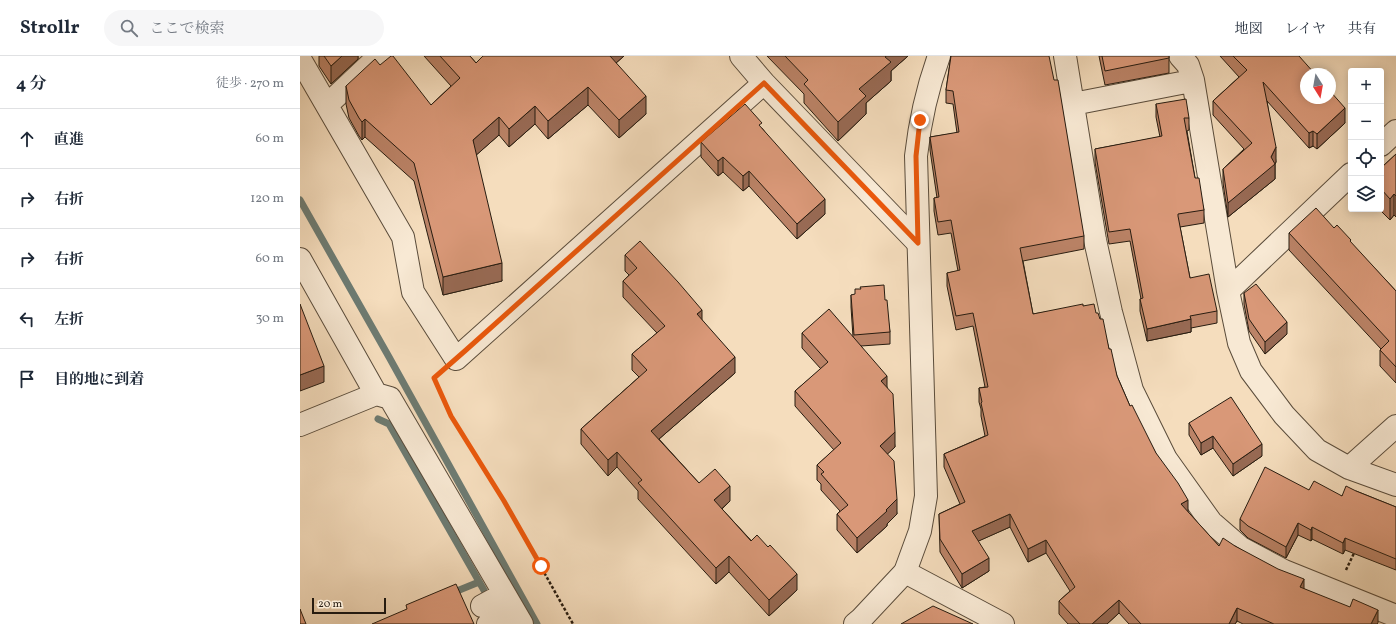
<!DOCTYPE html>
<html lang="ja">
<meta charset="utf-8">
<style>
:root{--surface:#fff;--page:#f6f6f7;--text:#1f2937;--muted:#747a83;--line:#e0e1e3}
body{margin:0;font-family:Vollkorn,"Noto Serif JP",serif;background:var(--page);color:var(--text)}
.controls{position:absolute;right:12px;top:12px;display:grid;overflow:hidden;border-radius:4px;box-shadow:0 2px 10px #0003}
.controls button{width:36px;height:36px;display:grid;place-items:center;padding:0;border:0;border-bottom:1px solid var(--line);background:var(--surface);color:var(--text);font:20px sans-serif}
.compass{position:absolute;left:1000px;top:12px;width:36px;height:36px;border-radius:50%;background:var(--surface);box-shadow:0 2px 10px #0003;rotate:169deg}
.scale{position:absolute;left:12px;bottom:10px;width:74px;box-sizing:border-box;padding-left:4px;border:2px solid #271c10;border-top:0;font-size:11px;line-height:14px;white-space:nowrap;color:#271c10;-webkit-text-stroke:3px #f8e9d4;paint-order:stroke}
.stop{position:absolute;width:12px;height:12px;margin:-9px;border:3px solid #ea580c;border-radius:50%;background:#fff}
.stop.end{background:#ea580c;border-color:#fff;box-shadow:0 1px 4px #0008}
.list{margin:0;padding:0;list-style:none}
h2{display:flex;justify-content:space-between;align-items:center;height:52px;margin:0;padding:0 16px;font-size:17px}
h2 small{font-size:13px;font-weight:400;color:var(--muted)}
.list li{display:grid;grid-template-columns:26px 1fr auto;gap:12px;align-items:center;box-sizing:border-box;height:60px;padding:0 16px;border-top:1px solid var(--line)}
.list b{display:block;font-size:15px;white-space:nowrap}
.list em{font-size:13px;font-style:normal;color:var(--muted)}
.icon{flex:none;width:22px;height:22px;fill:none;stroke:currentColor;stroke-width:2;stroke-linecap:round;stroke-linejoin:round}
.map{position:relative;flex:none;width:1096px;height:568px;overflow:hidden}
header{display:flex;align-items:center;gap:24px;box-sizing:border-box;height:56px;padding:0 20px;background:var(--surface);border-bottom:1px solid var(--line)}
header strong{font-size:19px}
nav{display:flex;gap:22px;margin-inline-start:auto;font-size:14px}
.search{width:280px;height:36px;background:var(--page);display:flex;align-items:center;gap:10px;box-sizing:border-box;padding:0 14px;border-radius:22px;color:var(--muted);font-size:15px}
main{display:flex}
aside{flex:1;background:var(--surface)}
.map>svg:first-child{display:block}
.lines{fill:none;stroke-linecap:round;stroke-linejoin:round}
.stream{stroke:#6d7b72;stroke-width:7}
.minor-casing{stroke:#5a4c3b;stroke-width:24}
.tertiary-casing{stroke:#5a4c3b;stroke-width:24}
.path{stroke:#271c10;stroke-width:2.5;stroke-dasharray:3 2;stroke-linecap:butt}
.minor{stroke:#f8e9d4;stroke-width:22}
.tertiary{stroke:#f8e9d4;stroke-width:22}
.wall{fill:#bb8367;stroke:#271c10}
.shaded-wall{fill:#986a54;stroke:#271c10}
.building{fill:#d99878;stroke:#271c10}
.route{stroke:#ea580c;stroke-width:5}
</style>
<header>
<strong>Strollr</strong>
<div class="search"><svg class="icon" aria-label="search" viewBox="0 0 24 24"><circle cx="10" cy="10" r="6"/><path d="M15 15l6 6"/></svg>ここで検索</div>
<nav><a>地図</a><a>レイヤ</a><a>共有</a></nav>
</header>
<main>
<aside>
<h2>4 分<small>徒歩 · 270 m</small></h2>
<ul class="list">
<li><svg class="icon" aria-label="ahead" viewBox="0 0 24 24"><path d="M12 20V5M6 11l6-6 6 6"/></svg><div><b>直進</b></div><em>60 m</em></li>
<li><svg class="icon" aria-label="right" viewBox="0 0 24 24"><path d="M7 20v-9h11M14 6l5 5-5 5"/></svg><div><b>右折</b></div><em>120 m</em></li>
<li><svg class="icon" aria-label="right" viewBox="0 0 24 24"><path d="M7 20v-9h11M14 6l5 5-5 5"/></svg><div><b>右折</b></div><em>60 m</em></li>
<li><svg class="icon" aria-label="left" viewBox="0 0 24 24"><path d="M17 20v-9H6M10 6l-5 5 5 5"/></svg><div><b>左折</b></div><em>30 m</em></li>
<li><svg class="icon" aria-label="arrive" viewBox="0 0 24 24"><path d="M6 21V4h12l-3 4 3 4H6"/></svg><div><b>目的地に到着</b></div></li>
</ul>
</aside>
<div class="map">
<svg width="1096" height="568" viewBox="0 0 1096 568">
<rect width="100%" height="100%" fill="#f5ddbd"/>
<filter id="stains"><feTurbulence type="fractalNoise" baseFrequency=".005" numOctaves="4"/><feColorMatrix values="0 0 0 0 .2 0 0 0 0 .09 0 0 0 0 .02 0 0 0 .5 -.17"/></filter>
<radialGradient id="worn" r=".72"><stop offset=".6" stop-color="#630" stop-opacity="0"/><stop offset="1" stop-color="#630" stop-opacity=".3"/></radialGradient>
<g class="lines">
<path class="stream" d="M0,144L89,301L237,568
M78,363L89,368L189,543
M152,537L179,526"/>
<g class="minor-casing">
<path id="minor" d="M441,0L464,27L618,187
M765,0L795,184L811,256L832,334L866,403L911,466L941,492L984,515L1096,560
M880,0L888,9L893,24L928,235L939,287L951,315L984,359L1017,394L1049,412L1096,429
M0,3L103,181L113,236L156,303L464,27
M773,48L881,27
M27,49L79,0
M1081,89L1096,75
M0,203L76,338
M928,235L1051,118
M0,369L76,338L90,342L222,568
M1049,412L1096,370
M605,516L703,568
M182,550L204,538
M188,568L215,556"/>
</g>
<g class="tertiary-casing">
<path id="tertiary" d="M555,568L561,563L605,516L620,475L626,440L616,100C620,65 627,33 639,0"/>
</g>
<path class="path" d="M138,318L134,322L151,360L204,445L273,568
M1046,514L1055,495"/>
<use href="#minor" class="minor"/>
<use href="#tertiary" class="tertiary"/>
</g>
<path class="wall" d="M19,0H58V3L31,28L19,10Z
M124,0H170L176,7L183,0H324L316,7L346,58L319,82L288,49L248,83L235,68L209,91L199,79L176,99L202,225L143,239L114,125L65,81L62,84L59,80L49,62L46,48V30L131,49L151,30Z
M467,0H608L591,15V25L566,47V58L538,85L504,47V38Z
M651,0L784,180V193L723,205L733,258L783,250L796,257L800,263L817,320L830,350L888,456L919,490H935L1004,533L1078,567L1077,568H943L937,565L935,568H829L819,557L807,568H768L759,558V545L770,535L746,497L728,506L710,471L678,485L689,515L662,532L640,496L639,458L660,448L644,411V398L685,380L681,360V353L679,346V332L685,331L673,270L656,274L647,230V217L658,215L651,177L638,179L634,155V142H637L630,94V81L657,77L653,48L646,47V34Z
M799,0H869V17L805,29Z
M920,0H999L1045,67L1017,93L1013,90L1009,92L967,45L976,106L975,108V123L928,161L923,127V113L944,93L913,59V45L939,21Z
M856,48L889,62V74L887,75L895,122L904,154V167L880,171L890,222L917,255V267L891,272V276L847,285L840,255V243H841L830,185L809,188L795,106V93L860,81L856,61Z
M462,72L525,158L497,183L449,130L443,135L423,116L418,120L401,101V86Z
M1096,98V161L1094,159L1090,164L1079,153H1081V112Z
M1034,172L1051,187L1096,235V327L1080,310V294L1081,293L989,194V177Z
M325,199L402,264L435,317L359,383L399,427L430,445L422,453L497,534L469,560L429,516L416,528L338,443V435L317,411L308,420L281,388V373L339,321L332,314V298L357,277L323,241V225L329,219L325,215Z
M944,237L987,278L965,298L949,275L944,248Z
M551,239L585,244L590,276V288L561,290L587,331L595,391L587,398L597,458L587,468V470L557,497L537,474V458L540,455L521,434V428L517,424V409L534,394L495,350V335L521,313L502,292V277L553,281L551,251Z
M889,367L962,400L933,420L913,392L901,399L889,379Z
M1009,434L1042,440L1056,435L1096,451V514L1045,494L1043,498L1012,483L1011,485L998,479L986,502L948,482L940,474V463Z"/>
<path class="shaded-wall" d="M42,0H58V3L31,28V10Z
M307,0H324L307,15Z
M586,0H608L591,15V25L566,47V58L538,85V66L559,33Z
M288,31V49L248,83V65Z
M346,40V58L319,82V64Z
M235,50V68L209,91V73Z
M1045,52V67L1017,93V78Z
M199,61V79L173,102V84Z
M65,63V81L62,84V66Z
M1013,75V90L1009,92V77Z
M976,91V106L975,108V123L928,161V147L971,101Z
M423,101V116L418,120V105Z
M449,115V130L443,135V120Z
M1094,138V159L1090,164V143Z
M525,143V158L497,183V168Z
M202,207V225L143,239V221Z
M402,254V270L397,258Z
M891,263V276L847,285V273Z
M987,266V278L965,298V286Z
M435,301V317L351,390V375Z
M24,310V326L0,335V319Z
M587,320V335L581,325Z
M595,376V391L580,405V390Z
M913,380V392L901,399V387Z
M962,388V400L933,420V408Z
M317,396V411L308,420V404Z
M430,430V445L414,460V444Z
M597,443V458L587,468V470L557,497V482Z
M888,444V458L881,448Z
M710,458V471L672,488V475Z
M998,467V479L986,502V491Z
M1012,471V483L1011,485V474Z
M1045,482V494L1043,498V487Z
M746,484V497L728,506V493Z
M429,500V516L416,528V512Z
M689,502V515L662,532V518Z
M497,518V534L469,560V544Z
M1004,523V537L1000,531Z
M819,544V557L807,568H792Z
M937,552V565L935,568H929Z
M1078,554V567L1077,568H1071Z"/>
<path class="building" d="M24,0H42L31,10Z
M91,0H93L131,49L160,22L140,0H170L176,7L183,0H310L346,40L319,64L288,31L248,65L235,50L209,73L199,61L173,84L202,207L143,221L114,107L65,63L62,66L59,62L49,44L46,30L75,3L80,9Z
M485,0H586L585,1L591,6L559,33L566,40L538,66L504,28L508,24Z
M651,0H749L754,24H758L784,180L720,192L733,258L783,248V250L794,248L796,257H798L800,263H803L809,293H811L817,320L830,350L832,349L856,397L878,427L888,444L881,448L919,490L923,482L935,490L978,513L1004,523L1000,531L1050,551L1053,543L1078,554L1071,568H974L937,552L929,568H841L819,544L792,568H780L759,545L775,531L746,484L728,493L710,458L672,475L689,502L662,518L640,483L639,458L665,446L644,398L688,379L681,347L682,346L679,332L688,331L673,257L656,260L647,217L660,214L651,164L638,166L634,142L639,141L630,81L659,76L653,35L646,34Z
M802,0H869V2L805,15Z
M933,0H999L1015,18H1006V42H1030V35L1045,52L1017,78L1013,75L1009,77L963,26L976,91L971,101L975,108L928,147L923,113L952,87L913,45L947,14Z
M886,43L889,62H884L895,122H899L904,154L878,158V160L890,222L909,218L917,255L890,260L891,263L847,273L840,243L843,242L830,173L809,176L795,93L862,80L856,48Z
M445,48L462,67L459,69L525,143L497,168L449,115L443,120L423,101L418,105L401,86Z
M1096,98V140L1094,138L1090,143L1081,133V112Z
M1016,152L1034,172L1037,169L1051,184L1050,185L1096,235V311L1080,294L1089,285L989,177Z
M340,185L378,226L402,254L397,258L435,301L351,375L399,427L415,413L430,430L414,444L451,485L457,479L468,491L470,489L497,518L469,544L429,500L416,512L338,427L342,424L317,396L308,404L281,373L347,314L332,298L365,270L323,225L337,212L325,199Z
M956,228L987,266L965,286L949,263L944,237Z
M584,229L585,244H587L590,276L554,279L551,239L555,238V233H561L560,231Z
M0,248L24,310L0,319Z
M529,253L587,320L581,325L593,338L595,376L580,390L594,405L597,443L586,454L587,455L557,482L537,458L548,449L521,418L524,416L517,409L541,387L495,335L528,306L502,277Z
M931,341L962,388L933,408L913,380L901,387L889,367Z
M965,411L1009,434L1014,425L1042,440L1046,430L1056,435L1096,451V503L1045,482L1043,487L1012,471L1011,474L998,467L986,491L948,470L940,463Z
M156,528L174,568H72L107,553L106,549Z
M633,550L673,568H601Z
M0,553L6,568H0Z"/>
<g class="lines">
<path class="route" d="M241,510L204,445L151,360L134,322L166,294L464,27L618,187L616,100L620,64"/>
</g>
<rect width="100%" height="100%" filter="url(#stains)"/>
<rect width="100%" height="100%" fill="url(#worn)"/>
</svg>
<div class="controls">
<button>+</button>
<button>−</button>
<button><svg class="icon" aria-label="locate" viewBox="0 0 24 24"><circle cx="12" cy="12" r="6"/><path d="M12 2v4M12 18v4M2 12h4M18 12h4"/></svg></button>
<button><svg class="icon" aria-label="layers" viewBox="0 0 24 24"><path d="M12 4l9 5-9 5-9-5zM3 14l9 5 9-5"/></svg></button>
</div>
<svg class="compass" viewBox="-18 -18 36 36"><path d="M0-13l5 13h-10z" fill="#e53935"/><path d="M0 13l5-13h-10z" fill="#747a83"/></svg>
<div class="scale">20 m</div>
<div class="stop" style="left:241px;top:510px"></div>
<div class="stop end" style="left:620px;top:64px"></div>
</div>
</main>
